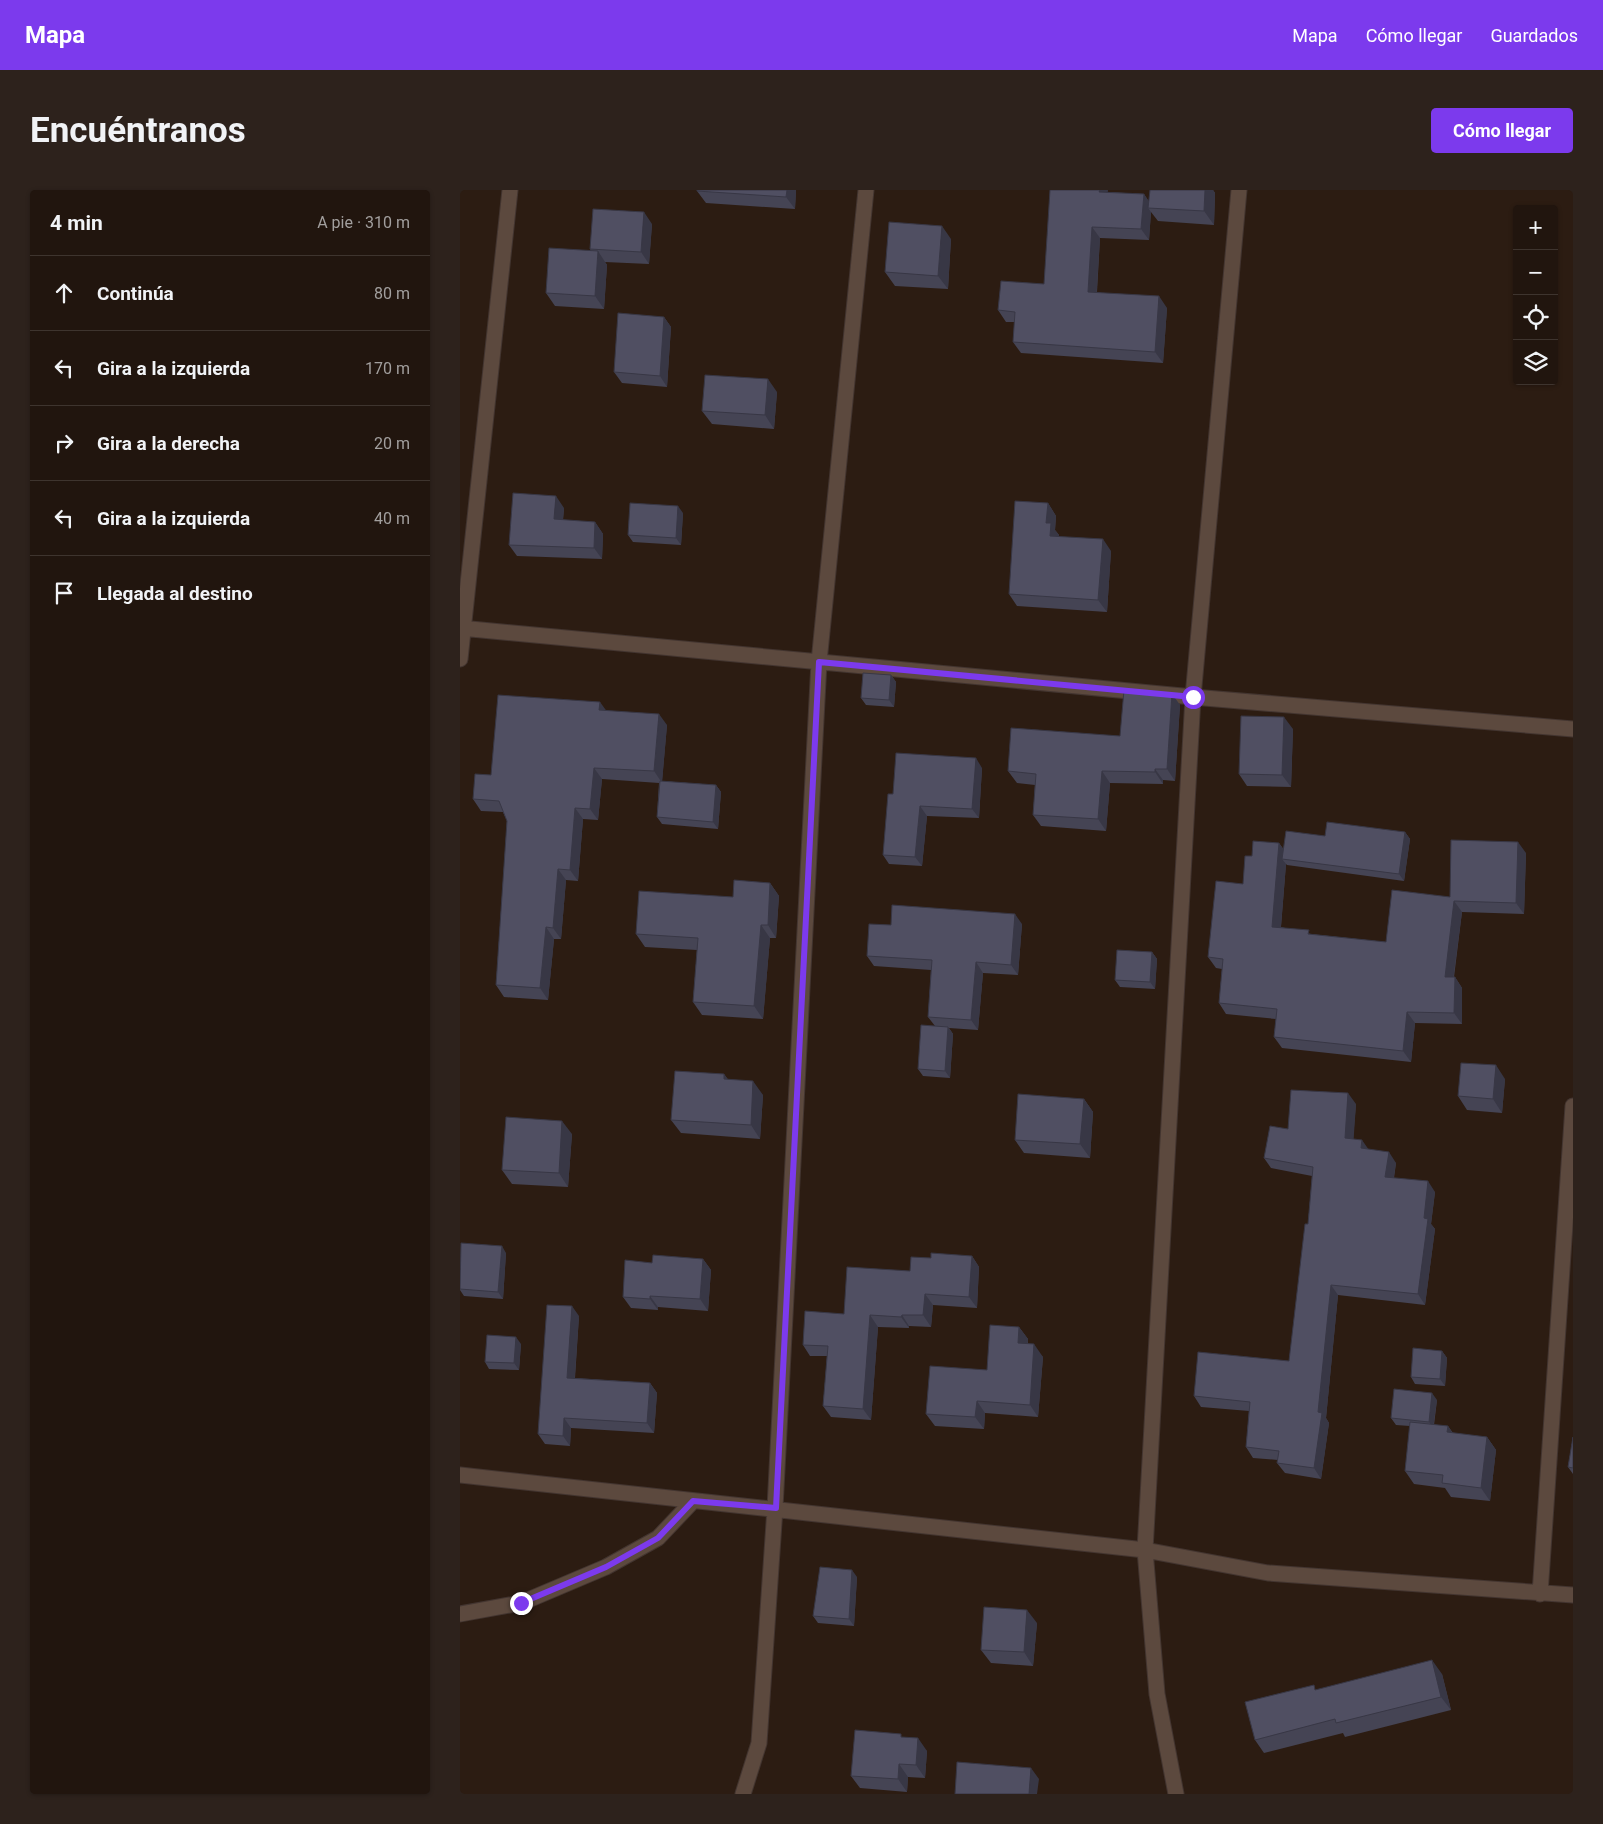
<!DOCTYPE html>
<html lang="es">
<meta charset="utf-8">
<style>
:root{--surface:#21150e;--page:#2d221c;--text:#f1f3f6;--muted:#a29f9e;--line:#3e342e;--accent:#7c3aed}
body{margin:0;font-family:Roboto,sans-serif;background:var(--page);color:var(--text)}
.controls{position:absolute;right:15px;top:15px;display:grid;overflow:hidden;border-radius:5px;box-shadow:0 1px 4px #0004}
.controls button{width:45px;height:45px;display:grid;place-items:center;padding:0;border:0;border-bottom:1px solid var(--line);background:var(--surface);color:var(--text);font:25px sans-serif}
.stop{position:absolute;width:15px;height:15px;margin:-11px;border:4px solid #7c3aed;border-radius:50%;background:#fff}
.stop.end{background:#7c3aed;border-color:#fff;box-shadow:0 1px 5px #0008}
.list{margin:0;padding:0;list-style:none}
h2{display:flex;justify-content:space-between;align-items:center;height:65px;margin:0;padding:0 20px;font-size:21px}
h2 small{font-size:16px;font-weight:400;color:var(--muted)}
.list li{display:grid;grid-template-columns:32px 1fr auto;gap:15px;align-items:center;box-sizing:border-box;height:75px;padding:0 20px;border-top:1px solid var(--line)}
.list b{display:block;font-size:19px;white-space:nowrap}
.list em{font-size:16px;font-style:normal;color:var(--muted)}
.icon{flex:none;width:28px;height:28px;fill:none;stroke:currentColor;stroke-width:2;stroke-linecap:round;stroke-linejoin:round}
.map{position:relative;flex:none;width:1113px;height:1604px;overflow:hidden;border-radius:5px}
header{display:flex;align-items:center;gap:30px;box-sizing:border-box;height:70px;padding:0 25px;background:var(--accent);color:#fff}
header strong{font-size:24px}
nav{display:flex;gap:28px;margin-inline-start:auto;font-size:18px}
.intro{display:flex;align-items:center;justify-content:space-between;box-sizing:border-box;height:120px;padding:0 30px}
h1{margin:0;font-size:35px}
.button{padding:12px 22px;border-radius:5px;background:var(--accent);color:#fff;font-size:18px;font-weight:700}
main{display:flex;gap:30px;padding:0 30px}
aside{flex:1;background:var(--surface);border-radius:5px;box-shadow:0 1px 4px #0004}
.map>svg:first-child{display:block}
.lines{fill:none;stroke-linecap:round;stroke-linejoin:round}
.minor-casing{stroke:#433530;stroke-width:17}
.minor{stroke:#5c493e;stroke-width:15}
.wall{fill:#454454}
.shaded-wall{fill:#383745}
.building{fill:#504f62;stroke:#383745}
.route{stroke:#7c3aed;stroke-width:6}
</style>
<header>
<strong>Mapa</strong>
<nav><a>Mapa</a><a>Cómo llegar</a><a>Guardados</a></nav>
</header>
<div class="intro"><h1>Encuéntranos</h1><a class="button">Cómo llegar</a></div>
<main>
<aside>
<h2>4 min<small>A pie · 310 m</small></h2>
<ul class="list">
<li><svg class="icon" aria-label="ahead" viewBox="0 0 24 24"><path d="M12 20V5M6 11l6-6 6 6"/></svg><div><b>Continúa</b></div><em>80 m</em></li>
<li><svg class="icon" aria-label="left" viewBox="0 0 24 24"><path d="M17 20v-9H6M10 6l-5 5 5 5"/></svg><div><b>Gira a la izquierda</b></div><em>170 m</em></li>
<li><svg class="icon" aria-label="right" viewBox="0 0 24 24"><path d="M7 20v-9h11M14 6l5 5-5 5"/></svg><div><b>Gira a la derecha</b></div><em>20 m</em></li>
<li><svg class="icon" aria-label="left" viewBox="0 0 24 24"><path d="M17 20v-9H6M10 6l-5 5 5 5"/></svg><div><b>Gira a la izquierda</b></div><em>40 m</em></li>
<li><svg class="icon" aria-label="arrive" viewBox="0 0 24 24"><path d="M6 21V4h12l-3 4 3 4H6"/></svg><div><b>Llegada al destino</b></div></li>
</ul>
</aside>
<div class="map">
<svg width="1113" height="1604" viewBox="0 0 1113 1604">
<rect width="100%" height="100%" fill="#2c1c12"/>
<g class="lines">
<g class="minor-casing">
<path id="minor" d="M0,438L733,507L1113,539
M0,469L50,0
M0,1285L685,1360L808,1383L1113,1405
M1080,1404L1113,916
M0,1424L61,1413L146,1377L198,1348L233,1311
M283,1604L299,1553L315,1318L359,472L406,0
M716,1604L697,1504L685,1360L733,507L779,0"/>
</g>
<use href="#minor" class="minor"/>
</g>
<path class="wall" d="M336,0L335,19L246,13L237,1Z
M690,0H753L755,3L754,35L698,31L691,22L689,50L640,48L637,102L707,118L703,173L561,163L553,152L555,132H546L538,120L584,94L648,2L684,4L689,12Z
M192,34L189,74L145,72L147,75L144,119L95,116L86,103L131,61L130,59Z
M491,49L488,99L435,96L425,82Z
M204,127L211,137L207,197L162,193L154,182Z
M317,202L314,239L252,234L242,221Z
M588,313L596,326L595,340L599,345V347L651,361L647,422L557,416L549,404Z
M104,318L103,330L135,332L143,344L142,369L57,366L49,355Z
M223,323L221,355L173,352L168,345Z
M431,485L436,492L434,517L406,515L401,508Z
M712,504L720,515L715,591L703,590V594L650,593L646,641L581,636L573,625L575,595L557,593L548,581L660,546Z
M145,520L207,535L202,591L256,595L261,602L258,639L202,634L197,627L199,593L142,589L138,630L123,629L118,691L106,690L101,749H94L88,810L44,807L36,795L47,631L43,622L21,621L13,609L31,585Z
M833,539L831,597L787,596L779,584Z
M522,578L519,628L467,626L462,676L429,674L423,665L433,604Z
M945,642L950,649L944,691L827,675L826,674L821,737L851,744L926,752L990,707L1066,663L1064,724L1002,722L994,787H995L1002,798V834L955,833L951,872L822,858L814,847L816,829L766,824L759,813L762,779L756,778L748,767L783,694L792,666L819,653L824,660L865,646Z
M310,693L319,706L316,748H310L303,829L242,825L233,812L237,760L185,757L176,744Z
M562,734L558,785L523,783L518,840L489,838L493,844L490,888L463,886L458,879L475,836L468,827L471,780L414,776L407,766L431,735Z
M692,762L697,769L695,799L660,797L655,790Z
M264,884L268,890L303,905L300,949L221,943L211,930Z
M1045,889L1042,923L1007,920L998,906Z
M624,909L633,922L630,968L564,963L555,950Z
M896,914L893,949L908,959L936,973L934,988L975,1002L971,1034L975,1039L965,1115L878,1105L866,1228L869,1233L861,1289L825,1283L817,1273L818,1270L793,1268L786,1257L789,1221L741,1217L734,1206L829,1171L848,1034L852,986L811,978L804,968L828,939Z
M112,944L108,997L52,994L42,980Z
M46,1063L43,1109L4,1106L0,1100V1080Z
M512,1066L519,1077L517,1118L473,1115L471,1137L449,1136V1138L418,1137L411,1230L371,1227L363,1216L367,1166H350L343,1155L384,1124L471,1068Z
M243,1069L251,1080L248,1121L198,1117V1120L171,1118L163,1107L192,1073Z
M119,1126L115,1188L190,1193L197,1203L194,1243L111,1238L110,1256L85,1254L78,1244Z
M559,1137L568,1149V1154L583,1167L578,1227L525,1223L524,1239L475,1236L466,1224L527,1180Z
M61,1154L59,1180L29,1179L25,1172Z
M982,1161L987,1168L985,1196L955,1194L951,1187Z
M977,1210L974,1235L988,1236L993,1243L1027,1247L1036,1260L1030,1311L991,1307L985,1298L954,1294L945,1281L950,1236L936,1235L931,1228Z
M1113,1247V1284L1108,1277Z
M397,1387L394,1436L358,1433L353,1426Z
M577,1433L573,1476L531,1473L521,1460Z
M982,1484L991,1520L885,1547L883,1543L804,1563L795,1550L858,1500Z
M444,1547L467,1561L465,1588L448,1587L447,1602L400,1598L391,1586Z"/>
<path class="shaded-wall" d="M327,0H336L335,19L326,7Z
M640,0H648L647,13L639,2Z
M745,0H753L755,3L754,35L744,21Z
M684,4L692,16L688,18L691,22L689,50L681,39Z
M184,22L192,34L189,74L181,62Z
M482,36L491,49L488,99L478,86Z
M632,37L640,48L636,113L628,102Z
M138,61L147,75L144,119L135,106Z
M699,106L707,118L703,173L695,162Z
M204,127L211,137L207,197L200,186Z
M308,189L317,202L314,239L305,225Z
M96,306L104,318L102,341L94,329Z
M588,313L596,326L595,340L599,345L598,358L590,346L586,333Z
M218,316L223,323L221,355L216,348Z
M135,332L143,344L142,369L134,358Z
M643,349L651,361L647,422L638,410Z
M431,485L436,492L434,517L429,510Z
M712,504L720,515L715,591L707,579Z
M140,512L148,523L139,520Z
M199,524L207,535L202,593L194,581Z
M824,527L833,539L831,597L822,585Z
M516,568L522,578L519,628L512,619Z
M134,578L142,589L138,630L130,619Z
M695,579L703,590V594L695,582Z
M642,581L650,593L646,641L638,629Z
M256,595L261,602L258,639L253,632Z
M460,616L467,626L462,676L455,667Z
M115,618L123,629L118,691L110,680Z
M945,642L950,649L944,691L939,684Z
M1058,652L1066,663L1064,724L1056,713Z
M819,653L827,664L822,669L826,674L820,748L812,737Z
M98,679L106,690L101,749L93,738Z
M310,693L319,706L316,748L308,735Z
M994,711L1002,722L992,798L985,787Z
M555,724L562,734L558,785L551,775Z
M301,735L310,748L303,829L294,816Z
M86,737L94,749L88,810L80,798Z
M692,762L697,769L695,799L690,792Z
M516,772L523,783L518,840L511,830Z
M995,787L1002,798V834L994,823Z
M947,822L955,833L951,872L943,861Z
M488,837L493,844L490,888L485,881Z
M1036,875L1045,889L1042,923L1033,909Z
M264,884L274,897L264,889Z
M293,891L303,905L300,949L291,935Z
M888,903L896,914L893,958L885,948Z
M624,909L633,922L630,968L620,954Z
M102,931L112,944L108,997L99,983Z
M902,950L909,960L901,958Z
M929,962L936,973L932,998L925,987Z
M968,991L975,1002L971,1034L975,1039L965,1115L958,1104L964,1028Z
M42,1056L46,1063L43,1109L38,1102Z
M512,1066L519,1077L517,1118L509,1107Z
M243,1069L251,1080L248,1121L240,1109Z
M871,1095L878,1105L866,1228L869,1233L861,1289L854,1278L858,1222Z
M465,1104L473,1115L471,1137L463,1125Z
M190,1106L198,1117V1120L190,1109Z
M112,1116L119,1126L114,1198L107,1188Z
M410,1125L418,1137L411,1230L403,1219Z
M442,1125L449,1136V1138L441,1127Z
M559,1137L568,1149L567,1165L558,1153Z
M56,1147L61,1154L59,1180L54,1173Z
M574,1154L583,1167L578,1227L570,1215Z
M982,1161L987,1168L985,1196L980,1189Z
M190,1193L197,1203L194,1243L187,1233Z
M972,1203L977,1210L973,1238L969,1232Z
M517,1211L525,1223L524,1239L515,1227Z
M104,1228L111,1238L110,1256L103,1246Z
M988,1236L997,1250L987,1242Z
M1027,1247L1036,1260L1030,1311L1021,1298Z
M392,1380L397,1387L394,1436L389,1429Z
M567,1420L577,1433L573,1476L564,1462Z
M972,1470L982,1484L991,1520L981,1507Z
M458,1548L467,1561L465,1588L456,1575Z
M439,1574L448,1587L447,1602L438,1589Z
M571,1578L579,1589L577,1604H569Z"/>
<path class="building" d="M237,0H327L326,7L237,1Z
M590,0H640L639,2L684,4L681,39L632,37L628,102L699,106L695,162L553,152L555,122L538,120L541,91L584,94Z
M690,0H745L744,21L688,18Z
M133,19L184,22L181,62L130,59Z
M429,32L482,36L478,86L425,82Z
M89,58L138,61L135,106L86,103Z
M158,123L204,127L200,186L154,182Z
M245,185L308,189L305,225L242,221Z
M53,303L96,306L94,329L135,332L134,358L49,355Z
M555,311L588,313L586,333H591L590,346L643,349L638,410L549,404Z
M170,313L218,316L216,348L168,345Z
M403,483L431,485L429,510L401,508Z
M664,500L712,504L707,579H695V582L642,581L638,629L573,625L576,584L548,581L551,538L660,546Z
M38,505L140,512L139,520L199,524L194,581L134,578L130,619L115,618L110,680L98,679L93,738L86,737L80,798L36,795L47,631L39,611L13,609L15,584L31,585Z
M781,526L824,527L822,585L779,584Z
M436,563L516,568L512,619L460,616L455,667L423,665L428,604H433Z
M200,591L256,595L253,632L197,627Z
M867,632L945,642L939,684L822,669L826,641L865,646Z
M991,650L1058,652L1056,713L994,711L985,787H995L994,823L947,822L943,861L814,847L817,819L759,813L763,769L748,767L756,691L783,694L785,666H792L793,651L819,653L812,737L849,740L848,744L926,752L932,700L990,707Z
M274,690L310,693L308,735H301L294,816L233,812L238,748L176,744L179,701L273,707Z
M432,715L555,724L551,775L516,772L511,830L468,827L472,770L407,766L409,734L431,735Z
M657,760L692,762L690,792L655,790Z
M461,835L488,837L485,881L458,879Z
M1001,873L1036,875L1033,909L998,906Z
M215,881L264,884V889L293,891L291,935L211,930Z
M831,900L888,903L885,948L902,950L901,958L929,962L925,987L968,991L964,1028L968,1029L958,1104L871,1095L858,1222L862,1223L854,1278L817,1273L819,1261L786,1257L790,1212L734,1206L738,1162L829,1171L845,1034H848L853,977L804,968L810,936L828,939Z
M558,904L624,909L620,954L555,950Z
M46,927L102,931L99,983L42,980Z
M1,1053L42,1056L38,1102L0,1099Z
M471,1063L512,1066L509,1107L465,1104L463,1125H442L441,1127L410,1125L403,1219L363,1216L368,1156L343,1155L345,1121L384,1124L387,1077L450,1081L451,1067L471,1068Z
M193,1065L243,1069L240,1109L190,1106V1109L163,1107L165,1070L192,1073Z
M87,1115L112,1116L107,1188L190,1193L187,1233L104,1228L103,1246L78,1244Z
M530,1135L559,1137L558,1153L574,1154L570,1215L517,1211L515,1227L466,1224L470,1176L527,1180Z
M27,1145L56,1147L54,1173L25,1172Z
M953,1158L982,1161L980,1189L951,1187Z
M934,1199L972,1203L969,1232L931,1228Z
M950,1232L988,1236L987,1242L1027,1247L1021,1298L982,1293L983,1285L945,1281Z
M1113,1247V1278L1108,1277Z
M360,1377L392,1380L389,1429L353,1426Z
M524,1417L567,1420L564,1462L521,1460Z
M972,1470L981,1507L876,1533L875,1529L795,1550L785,1512L854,1495L855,1500Z
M395,1540L441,1544V1547L458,1548L456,1575L439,1574L438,1589L391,1586Z
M497,1572L571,1578L569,1604H495Z"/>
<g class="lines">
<path class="route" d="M61,1413L146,1377L198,1348L233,1311L316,1318L359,472L733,507"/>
</g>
</svg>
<div class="controls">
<button>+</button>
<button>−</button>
<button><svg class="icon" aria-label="locate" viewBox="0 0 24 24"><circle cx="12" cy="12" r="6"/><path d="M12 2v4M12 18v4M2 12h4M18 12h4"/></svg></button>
<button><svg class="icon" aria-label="layers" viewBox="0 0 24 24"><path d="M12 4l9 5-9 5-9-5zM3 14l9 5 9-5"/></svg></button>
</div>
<div class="stop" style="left:733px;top:507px"></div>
<div class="stop end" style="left:61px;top:1413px"></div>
</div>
</main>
